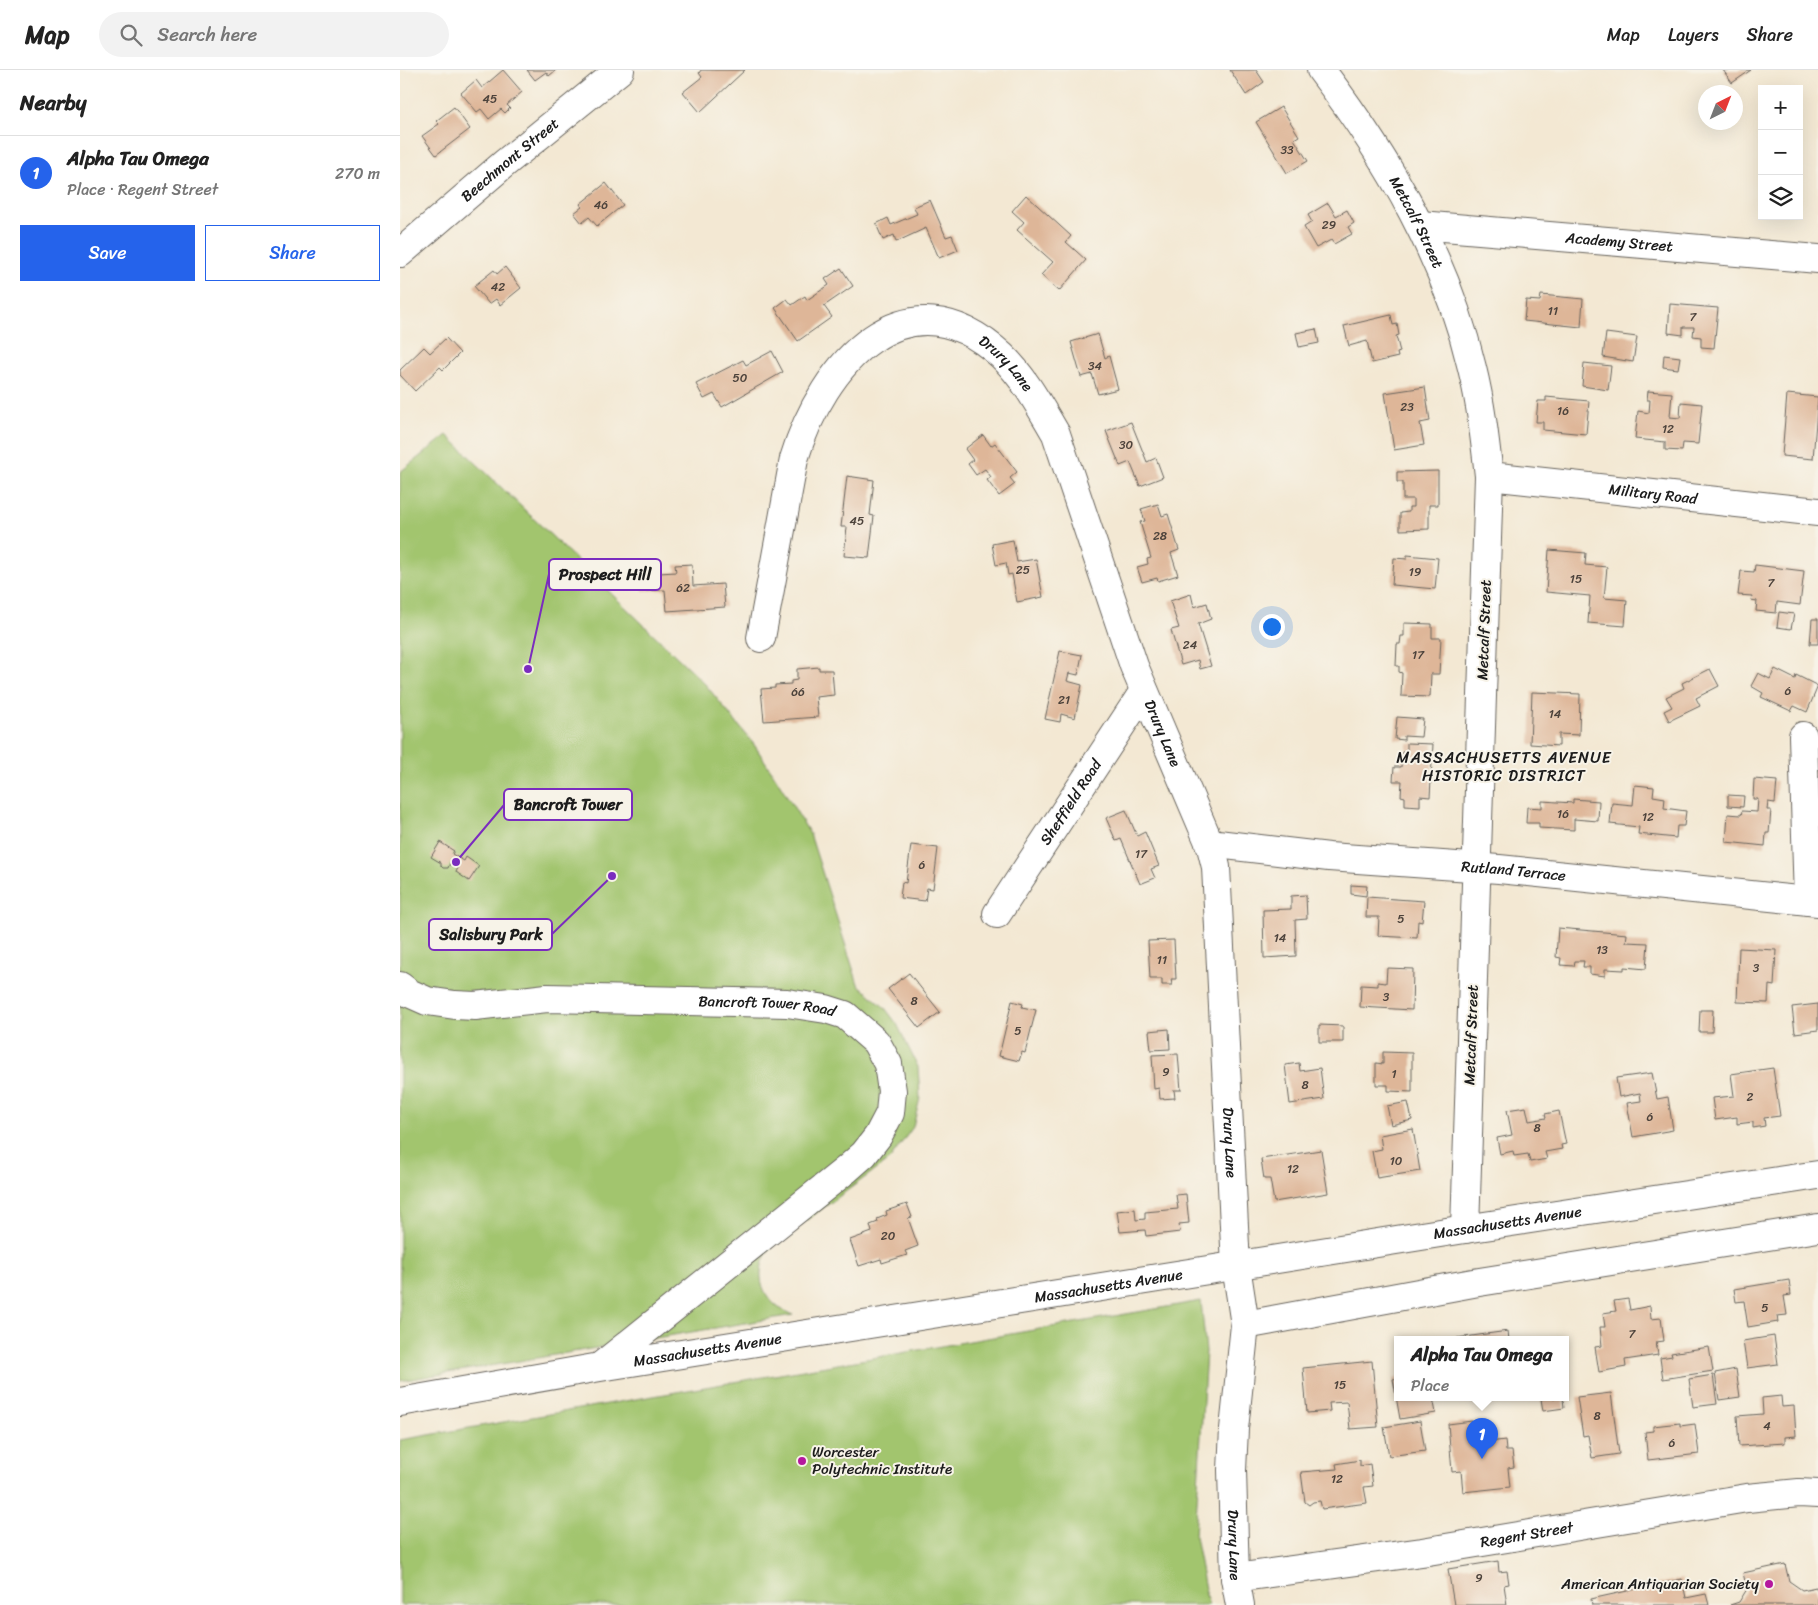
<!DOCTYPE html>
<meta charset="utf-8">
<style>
:root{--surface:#fff;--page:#f2f2f2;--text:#222;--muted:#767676;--line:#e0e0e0;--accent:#2563eb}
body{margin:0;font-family:Sriracha,sans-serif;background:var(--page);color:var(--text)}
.controls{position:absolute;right:15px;top:15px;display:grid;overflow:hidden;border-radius:0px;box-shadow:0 5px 20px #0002}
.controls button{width:45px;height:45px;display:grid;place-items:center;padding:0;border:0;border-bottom:1px solid var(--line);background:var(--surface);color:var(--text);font:25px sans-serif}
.compass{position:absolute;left:1298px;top:15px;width:45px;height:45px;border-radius:50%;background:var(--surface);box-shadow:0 5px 20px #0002;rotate:42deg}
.you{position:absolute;left:871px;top:556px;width:18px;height:18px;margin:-12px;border:4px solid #fff;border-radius:50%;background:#1a73e8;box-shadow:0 0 0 8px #1a73e833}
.badge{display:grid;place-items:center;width:32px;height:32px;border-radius:50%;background:var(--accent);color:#fff;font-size:16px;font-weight:700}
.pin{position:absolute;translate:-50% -41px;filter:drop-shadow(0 1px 2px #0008)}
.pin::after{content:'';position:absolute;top:26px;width:18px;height:15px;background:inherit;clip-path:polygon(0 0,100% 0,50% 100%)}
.popup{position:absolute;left:994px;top:1266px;width:175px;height:65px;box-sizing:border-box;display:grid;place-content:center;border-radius:0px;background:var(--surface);filter:drop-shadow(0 1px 4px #0005);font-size:16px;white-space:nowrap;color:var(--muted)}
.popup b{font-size:19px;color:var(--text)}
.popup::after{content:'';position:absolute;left:50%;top:100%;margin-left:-10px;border:10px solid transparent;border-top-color:var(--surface)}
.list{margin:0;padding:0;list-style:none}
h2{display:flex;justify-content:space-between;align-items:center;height:65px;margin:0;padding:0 20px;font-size:21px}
h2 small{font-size:16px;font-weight:400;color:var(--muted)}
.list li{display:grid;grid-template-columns:32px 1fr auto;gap:15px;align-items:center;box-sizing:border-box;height:75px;padding:0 20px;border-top:1px solid var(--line)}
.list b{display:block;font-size:19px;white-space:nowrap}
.list p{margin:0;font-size:16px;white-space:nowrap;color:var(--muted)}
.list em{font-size:16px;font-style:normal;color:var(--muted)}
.actions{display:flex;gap:10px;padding:15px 20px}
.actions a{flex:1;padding:11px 0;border:1px solid var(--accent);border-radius:0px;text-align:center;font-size:18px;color:var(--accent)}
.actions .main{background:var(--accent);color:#fff}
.icon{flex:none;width:28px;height:28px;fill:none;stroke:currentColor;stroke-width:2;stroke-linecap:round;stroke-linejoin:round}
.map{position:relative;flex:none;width:1418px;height:1535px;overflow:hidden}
header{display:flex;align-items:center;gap:30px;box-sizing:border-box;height:70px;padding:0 25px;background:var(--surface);border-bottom:1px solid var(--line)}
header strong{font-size:24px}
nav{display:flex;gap:28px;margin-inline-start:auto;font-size:18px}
.search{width:350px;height:45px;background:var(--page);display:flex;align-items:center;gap:12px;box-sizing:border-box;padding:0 18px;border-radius:28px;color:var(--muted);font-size:19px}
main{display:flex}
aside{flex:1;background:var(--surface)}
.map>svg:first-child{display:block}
.green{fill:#a2c56e;stroke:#5f7045}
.building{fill:#deb698}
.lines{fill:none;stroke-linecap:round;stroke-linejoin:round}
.minor-casing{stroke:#67635c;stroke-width:30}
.minor{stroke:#fff;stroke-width:28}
.poi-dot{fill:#b5179e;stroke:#f7f3e8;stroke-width:2}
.labels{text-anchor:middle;stroke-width:4;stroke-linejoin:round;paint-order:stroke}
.number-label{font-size:12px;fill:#4c423b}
.street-label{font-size:15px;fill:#1c1c1c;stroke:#f7f3e8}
.poi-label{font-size:15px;fill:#1c1c1c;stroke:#f7f3e8;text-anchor:start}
.neighbourhood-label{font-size:16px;letter-spacing:1px;fill:#1c1c1c;stroke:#f7f3e8}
.leader{fill:none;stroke:#7b2cbf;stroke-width:2}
.callout-dot{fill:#7b2cbf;stroke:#f7f3e8;stroke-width:2}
.callout{fill:#f7f3e8;stroke:#7b2cbf;stroke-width:2}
.callout-label{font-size:16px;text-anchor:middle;font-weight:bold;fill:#1c1c1c}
</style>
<header>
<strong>Map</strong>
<div class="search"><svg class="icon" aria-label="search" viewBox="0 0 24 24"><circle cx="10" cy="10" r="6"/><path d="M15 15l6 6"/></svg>Search here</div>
<nav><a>Map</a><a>Layers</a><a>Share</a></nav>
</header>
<main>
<aside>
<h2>Nearby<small></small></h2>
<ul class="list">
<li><span class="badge">1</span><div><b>Alpha Tau Omega</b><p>Place · Regent Street</p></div><em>270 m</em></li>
</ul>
<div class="actions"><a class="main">Save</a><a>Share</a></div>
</aside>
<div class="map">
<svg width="1418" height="1535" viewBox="0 0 1418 1535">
<rect width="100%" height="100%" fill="#f7f3e8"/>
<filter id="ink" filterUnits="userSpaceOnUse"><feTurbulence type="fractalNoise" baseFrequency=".02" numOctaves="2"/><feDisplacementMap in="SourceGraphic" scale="10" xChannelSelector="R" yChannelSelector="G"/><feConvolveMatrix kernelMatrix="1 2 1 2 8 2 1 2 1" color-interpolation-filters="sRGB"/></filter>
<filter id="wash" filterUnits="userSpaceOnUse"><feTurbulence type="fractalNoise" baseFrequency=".0096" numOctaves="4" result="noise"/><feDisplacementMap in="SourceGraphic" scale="20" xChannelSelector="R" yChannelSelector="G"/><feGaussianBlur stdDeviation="1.12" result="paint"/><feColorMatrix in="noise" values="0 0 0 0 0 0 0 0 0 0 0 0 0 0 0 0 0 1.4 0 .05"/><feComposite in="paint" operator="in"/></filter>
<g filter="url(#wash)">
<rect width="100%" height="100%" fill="#f3e8d3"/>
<path class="green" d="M47,365L305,614L353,673L376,708L410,764L458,914L485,938L497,954L518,997L520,1028L513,1057L490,1089L373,1175C355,1195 357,1222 379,1238C384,1241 389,1242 393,1245L0,1311V402Z
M801,1231L806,1281L795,1466L808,1535H0V1370Z"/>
<g id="blocks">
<path class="building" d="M103,0L122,22L107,35L110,38L105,43L101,39L89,49L81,39L77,42L61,23L76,10L82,18Z
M127,0H156L149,6L146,2L135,10Z
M301,0H345L300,42L283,22L302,7L299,3Z
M830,0H856L864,12L846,25Z
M1323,0H1351L1332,13Z
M54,37L70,59L36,85L22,66L39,54L36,51Z
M881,37L899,66L894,69L908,91L887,103L856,52Z
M206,113L223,135L197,156L189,147L182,153L174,143L182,137L180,134Z
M626,125L671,166L666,172L686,190L659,221L641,205L653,192L617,160L624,152L612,141Z
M530,130L546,167L552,165L558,180L539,188L526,158L496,172L494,165L483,170L476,154L488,148L491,155L517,144L514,137Z
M928,133L936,146L947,140L954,153L948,157L952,164L934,174L931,170L916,178L904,157L912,152L908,145Z
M105,197L121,218L100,235L96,229L89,234L74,216L94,200L97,204Z
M441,198L453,216L424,236L432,247L398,271L375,238L387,229L392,235L405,226L407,230L429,215L425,209Z
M1141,225L1183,229L1181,257L1124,251L1126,230L1140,231Z
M1270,234L1318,238L1314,278L1301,277V267L1293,266L1294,257H1283V265L1268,263Z
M991,245L993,255L997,254L999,265L996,266L1000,282L997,283L998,287L972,293L967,271L949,276L944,256Z
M916,259L919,273L899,277L896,263Z
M1206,263L1237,267L1233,292L1203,287Z
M698,264L705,288L709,286L718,319L698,324L692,304L681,307L671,272Z
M46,268L60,283L43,300L40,297L15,321L0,305V300L24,277L30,283Z
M372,281L383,302L322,337L314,324L304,329L296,314L343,290L346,295Z
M1264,285L1280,287L1278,299L1263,297Z
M1184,293L1211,296L1208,320L1182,316Z
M1025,317L1030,351L1020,353L1024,375L994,380L985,323Z
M1248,321L1272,323L1270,347L1280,348L1281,332L1302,334L1298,374L1283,373L1282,381L1265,380V372L1235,369L1238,341L1249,343L1250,330H1247Z
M1387,324L1418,327L1413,389L1382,386Z
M1146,327L1189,331L1186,364L1143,360V352H1136L1138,331H1146Z
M731,352L747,392L756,388L763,407L740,416L730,392L720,396L706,361Z
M583,365L591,376L595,373L617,402L610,408L615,414L599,426L587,410L591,407L585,399L576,405L568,394L573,390L565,379Z
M1038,401V435H1029V459L1000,460V443L1009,442V437H1013V429H1003V412H997V402Z
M447,406L474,410L470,445L474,446L469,488L444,486L447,457H441Z
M758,434L762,446L768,444L779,480L771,483L778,505L758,511L757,508L742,512L737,497L748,494L747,489L751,488L740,452L745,451L741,439Z
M613,470L617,492L636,489L643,527L617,532L612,504L608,505L606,493L596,495L592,474Z
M1149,480L1186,483L1185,495L1207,497L1204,528L1227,530L1225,556L1188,553L1190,526L1146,522Z
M1007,485L1038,488L1035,519L992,515L994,488L1007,489Z
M292,494L293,516L323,514L325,537L267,541L265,520L243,521L242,504L276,502L275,495Z
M1355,495L1404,501L1400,535L1377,532L1376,543L1356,541L1357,531L1351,530L1352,526L1338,525L1341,501L1354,502Z
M791,524L794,537L807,533L811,549L798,554L811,596L800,599L798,590L781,595L771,560L779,558L770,531Z
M1379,542L1394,544L1391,559L1377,557Z
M1412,549H1418V574H1410Z
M1004,553L1032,554V568H1041L1039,604H1031L1030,627L1001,626L1002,603L999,602V596H996L997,574H1000L1001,566H1004Z
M660,581L682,585L678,605L669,603L667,611L682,615L675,648L661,644L660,652L645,649Z
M419,597V600H432L434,625L416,627L418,647L364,651L361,619L375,618V615L391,614V611L397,610V599Z
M1310,599L1319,616L1296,628L1300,636L1269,651L1264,641L1272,637L1266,627L1284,618L1282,613Z
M1375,599L1395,609L1396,605L1418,616L1407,642L1394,636L1391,641L1361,627L1363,623L1351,616L1358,603L1370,609Z
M1132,622L1180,624L1179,665L1159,664V676L1130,674Z
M997,647L1023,649L1021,667L1004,666V670L995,669Z
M1007,673L1033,674L1030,727L1020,726V736L1005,735V727L1001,726L1002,711H993L994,697H1001L1002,682H1007Z
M1354,709L1377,711L1375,733L1368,732L1367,740H1371L1369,763H1366L1365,776L1326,772L1328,744L1341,745L1342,741L1357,742L1358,729H1353Z
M1235,715L1254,717L1253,726L1265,728L1264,738L1286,741L1284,756H1277L1276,768L1238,764L1239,757L1210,754L1212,733L1233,735Z
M1328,725L1344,726L1343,737L1328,736Z
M1173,729L1199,731L1198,751L1174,749V760L1139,758V753H1126L1127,737L1142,738V731L1173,733Z
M726,740L737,766L745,762L759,796L751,799L755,808L740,814L721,769L716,771L706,748Z
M40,772L54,781L52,784L64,791L66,787L79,796L69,811L56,802L58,798L50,793L48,798H43L41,796V793L31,787Z
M511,775L538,778L533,819L527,818L525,831L500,828L502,812L506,813Z
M951,815L967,816L966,826L951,824Z
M906,825L907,849L895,850L896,886L864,888L863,840L891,839V826Z
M967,827L1024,831L1022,852L1018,851L1017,868L978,866L979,847H966Z
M1158,858L1227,864L1226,872L1248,873L1246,899L1224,897V900L1205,899V906L1190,904V897H1183L1184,891H1175L1174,896L1160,895L1161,888L1156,887Z
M774,870L776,909H771L772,915H762V909H750L748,871Z
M1339,878L1376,880L1374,916L1369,915L1368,933L1337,932Z
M987,898L1013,899L1012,940L960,937L961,915L978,916V912L986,913Z
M509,903L540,942L519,958L488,919Z
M612,931L623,934L622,937L636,940L625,983L622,982L619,991L599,986Z
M1418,934V960L1395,963L1392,937Z
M1300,940H1313L1312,962H1299Z
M919,955L943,956V972H919Z
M769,959L770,979L751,980L749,961Z
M983,982L1012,983V1022L988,1021V1015H976V993L983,994Z
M778,984L781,1020H774L775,1028L760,1029L759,1018L754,1019L752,985Z
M899,993L900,1001L920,998L924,1029L890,1034L885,995Z
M1373,998L1380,1046L1364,1048L1365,1056L1353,1058V1052L1337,1054V1047L1315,1050L1312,1028L1334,1026L1331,1004Z
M1252,1003L1257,1029L1268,1027L1273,1060L1233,1067L1227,1033L1241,1031L1240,1023L1219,1027L1216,1008Z
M1008,1032L1012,1050L991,1055L987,1036Z
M1126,1037L1129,1051L1146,1048L1145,1044L1159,1041L1166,1074L1161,1075L1162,1079L1145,1082L1147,1089L1130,1092L1128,1084L1114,1086L1113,1081L1100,1084L1097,1068L1112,1065L1107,1040Z
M1013,1059L1020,1101L977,1108L972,1081L982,1079L980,1065Z
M921,1080L928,1123L874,1132L870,1109H864L861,1089Z
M786,1124L789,1153L779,1154L780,1162L746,1166L745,1160L720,1162L717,1141L735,1139L736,1150L745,1149V1142L778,1139L776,1125Z
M507,1134L512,1147L508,1148L518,1176L505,1181L507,1185L482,1193L481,1189L459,1196L450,1170L472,1162L470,1155L478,1152L477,1149L487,1145L486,1141Z
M1389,1210L1391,1225L1384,1226L1387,1245L1377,1246L1378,1252L1348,1257L1344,1231L1336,1232L1334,1219Z
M1228,1229L1230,1240L1250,1236L1251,1249L1261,1248L1264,1271L1256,1272L1258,1285L1225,1290L1226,1297L1199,1302L1195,1277L1202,1276L1200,1257H1205L1203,1243L1216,1241L1214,1231Z
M1108,1261L1109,1270H1057V1268Z
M1374,1266L1378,1294L1347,1298L1343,1271Z
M1309,1277L1313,1301L1263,1309L1260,1288L1272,1286L1271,1283Z
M972,1291L978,1357L950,1359L947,1332L929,1333L930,1341L907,1343L903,1298Z
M1336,1299L1340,1327L1319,1330L1315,1303Z
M1313,1305L1317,1334L1293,1337L1289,1309Z
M998,1308V1328H1033L1036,1343L1000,1349L993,1309Z
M1211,1323L1219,1384L1192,1388L1188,1365L1183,1366L1177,1327Z
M1381,1326L1382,1337L1394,1336L1396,1366L1385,1367V1373L1339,1376L1337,1346L1363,1344L1362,1328Z
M1150,1328H1163L1164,1338L1143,1341L1141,1329Z
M1020,1351L1025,1381L989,1386L984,1357Z
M1072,1351L1074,1374L1105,1370L1106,1381H1112L1114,1397L1108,1398L1110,1417L1063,1422L1061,1401L1052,1402L1048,1354Z
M1280,1353V1356L1295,1354L1299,1384L1248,1390L1245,1362L1253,1361V1356Z
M960,1390V1396L970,1394L973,1416L964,1417L967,1433L922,1439L920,1431L913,1432L909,1435L905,1432L901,1402L937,1399L936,1394Z
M1098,1491L1099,1502L1107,1501L1109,1514L1104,1515L1107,1535H1054L1048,1499Z
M1385,1494L1389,1511L1402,1520L1416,1517L1418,1521V1535H1330L1339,1532L1347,1519L1343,1503Z
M1282,1509L1286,1528L1306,1524L1309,1535H1192L1191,1529Z"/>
</g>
</g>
<g filter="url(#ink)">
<use href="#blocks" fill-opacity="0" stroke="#67635c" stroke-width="1"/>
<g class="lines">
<g class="minor-casing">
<g id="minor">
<path id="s1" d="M921,0C989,90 1046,188 1072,298C1081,334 1085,370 1089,406L1065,1159"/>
<path id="s2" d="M1020,155L1418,189"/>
<path id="s3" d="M0,183L105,93L220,0"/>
<path id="s4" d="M1089,406L1418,442"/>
<path id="s5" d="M361,568L394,389C422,295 506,197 602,286C625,308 640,337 656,364L734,596L811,777L816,797L836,1196L845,1255L834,1359L832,1400L835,1508L840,1535"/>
<path d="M1403,666L1408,831"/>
<path id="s6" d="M809,773L929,787L1099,799L1418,832"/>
<path id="s7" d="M597,844L744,621"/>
<path id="s8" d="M0,916L9,923L27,931L55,935L75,936L147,928L387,933L426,939L445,945L476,972L488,994L492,1021L490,1043L478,1066L464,1084L447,1099L201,1296"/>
<path d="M845,1255L1073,1213L1418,1158"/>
<path id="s9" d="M0,1332L200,1297L1065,1159L1418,1105"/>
<path id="s10" d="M835,1508L1022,1482L1347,1428L1399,1423L1418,1424"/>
</g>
</g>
<use href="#minor" class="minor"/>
</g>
</g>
<g class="poi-dot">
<circle cx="402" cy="1391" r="5"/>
<circle cx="1369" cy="1514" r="5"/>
</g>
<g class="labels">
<g class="number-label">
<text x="90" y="33">45</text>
<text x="887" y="84">33</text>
<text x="201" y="139">46</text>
<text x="929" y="159">29</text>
<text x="98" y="221">42</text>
<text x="1153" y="245">11</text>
<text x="1293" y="251">7</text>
<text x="695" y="300">34</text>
<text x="340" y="312">50</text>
<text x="1007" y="341">23</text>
<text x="1163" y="345">16</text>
<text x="1268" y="363">12</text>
<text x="726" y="379">30</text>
<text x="457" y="455">45</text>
<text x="760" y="470">28</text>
<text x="623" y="504">25</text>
<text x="1015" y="506">19</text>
<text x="1176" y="513">15</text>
<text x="1371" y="517">7</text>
<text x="283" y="522">62</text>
<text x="790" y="579">24</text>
<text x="1018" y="589">17</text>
<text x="1388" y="625">6</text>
<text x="398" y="626">66</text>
<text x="664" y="634">21</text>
<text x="1155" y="648">14</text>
<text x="1163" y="748">16</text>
<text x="1248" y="751">12</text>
<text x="741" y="788">17</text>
<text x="522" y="799">6</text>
<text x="1001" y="853">5</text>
<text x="880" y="872">14</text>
<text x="1202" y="884">13</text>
<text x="762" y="894">11</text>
<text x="1356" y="902">3</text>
<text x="986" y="931">3</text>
<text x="514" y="935">8</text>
<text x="618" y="965">5</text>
<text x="766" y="1006">9</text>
<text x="994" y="1008">1</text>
<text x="905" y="1019">8</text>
<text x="1350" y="1031">2</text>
<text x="1250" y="1051">6</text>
<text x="1137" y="1062">8</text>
<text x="996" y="1095">10</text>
<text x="893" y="1103">12</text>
<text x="488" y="1170">20</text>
<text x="1365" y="1242">5</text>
<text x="1232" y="1268">7</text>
<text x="940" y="1319">15</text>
<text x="1197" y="1350">8</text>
<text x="1367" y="1360">4</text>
<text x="1272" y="1377">6</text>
<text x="937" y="1413">12</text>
<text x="1079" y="1512">9</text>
</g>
<g class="street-label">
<text dy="5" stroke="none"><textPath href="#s3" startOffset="144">Beechmont Street</textPath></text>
<text dy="5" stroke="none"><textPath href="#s1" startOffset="180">Metcalf Street</textPath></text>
<text dy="5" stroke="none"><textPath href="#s2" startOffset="200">Academy Street</textPath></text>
<text dy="5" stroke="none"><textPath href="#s5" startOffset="479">Drury Lane</textPath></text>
<text dy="5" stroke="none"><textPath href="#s4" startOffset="165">Military Road</textPath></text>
<text transform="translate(1084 560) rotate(-88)" y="5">Metcalf Street</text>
<text dy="5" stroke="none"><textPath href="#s5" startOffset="884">Drury Lane</textPath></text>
<text dy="5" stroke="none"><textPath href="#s7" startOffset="134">Sheffield Road</textPath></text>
<text dy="5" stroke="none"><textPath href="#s6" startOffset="306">Rutland Terrace</textPath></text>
<text dy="5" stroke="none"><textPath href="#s8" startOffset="372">Bancroft Tower Road</textPath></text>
<text transform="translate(1071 965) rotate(-88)" y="5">Metcalf Street</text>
<text dy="5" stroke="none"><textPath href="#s5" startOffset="1304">Drury Lane</textPath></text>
<text dy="5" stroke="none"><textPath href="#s9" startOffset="1122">Massachusetts Avenue</textPath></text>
<text dy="5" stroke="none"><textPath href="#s9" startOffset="718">Massachusetts Avenue</textPath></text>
<text dy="5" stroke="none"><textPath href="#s9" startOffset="312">Massachusetts Avenue</textPath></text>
<text dy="5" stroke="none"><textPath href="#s10" startOffset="295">Regent Street</textPath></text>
<text dy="5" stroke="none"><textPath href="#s5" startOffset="1708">Drury Lane</textPath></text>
</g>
<g class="poi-label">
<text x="412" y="1387">Worcester<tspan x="412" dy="17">Polytechnic Institute</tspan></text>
<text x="1359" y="1519" text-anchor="end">American Antiquarian Society</text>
</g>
<g class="neighbourhood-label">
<text x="1104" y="693">MASSACHUSETTS AVENUE<tspan x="1104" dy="18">HISTORIC DISTRICT</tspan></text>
</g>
</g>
<path class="leader" d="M128 599L149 504M56 792L104 735M212 806L152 864"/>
<g class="callout-dot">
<circle cx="128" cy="599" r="5"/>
<circle cx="56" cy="792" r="5"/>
<circle cx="212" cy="806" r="5"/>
</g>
<g class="callout">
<rect x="149" y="489" width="112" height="31" rx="5"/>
<rect x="104" y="719" width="128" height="31" rx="5"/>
<rect x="29" y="849" width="123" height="31" rx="5"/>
</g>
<g class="callout-label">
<text x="205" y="510">Prospect Hill</text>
<text x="168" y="740">Bancroft Tower</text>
<text x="91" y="870">Salisbury Park</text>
</g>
</svg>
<div class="controls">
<button>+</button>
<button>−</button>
<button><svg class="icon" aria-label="layers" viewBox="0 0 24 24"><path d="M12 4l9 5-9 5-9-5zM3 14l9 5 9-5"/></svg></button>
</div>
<svg class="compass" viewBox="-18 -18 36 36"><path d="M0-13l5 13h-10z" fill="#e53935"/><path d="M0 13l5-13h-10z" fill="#767676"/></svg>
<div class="you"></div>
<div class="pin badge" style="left:1082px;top:1389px">1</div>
<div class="popup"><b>Alpha Tau Omega</b>Place</div>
</div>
</main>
